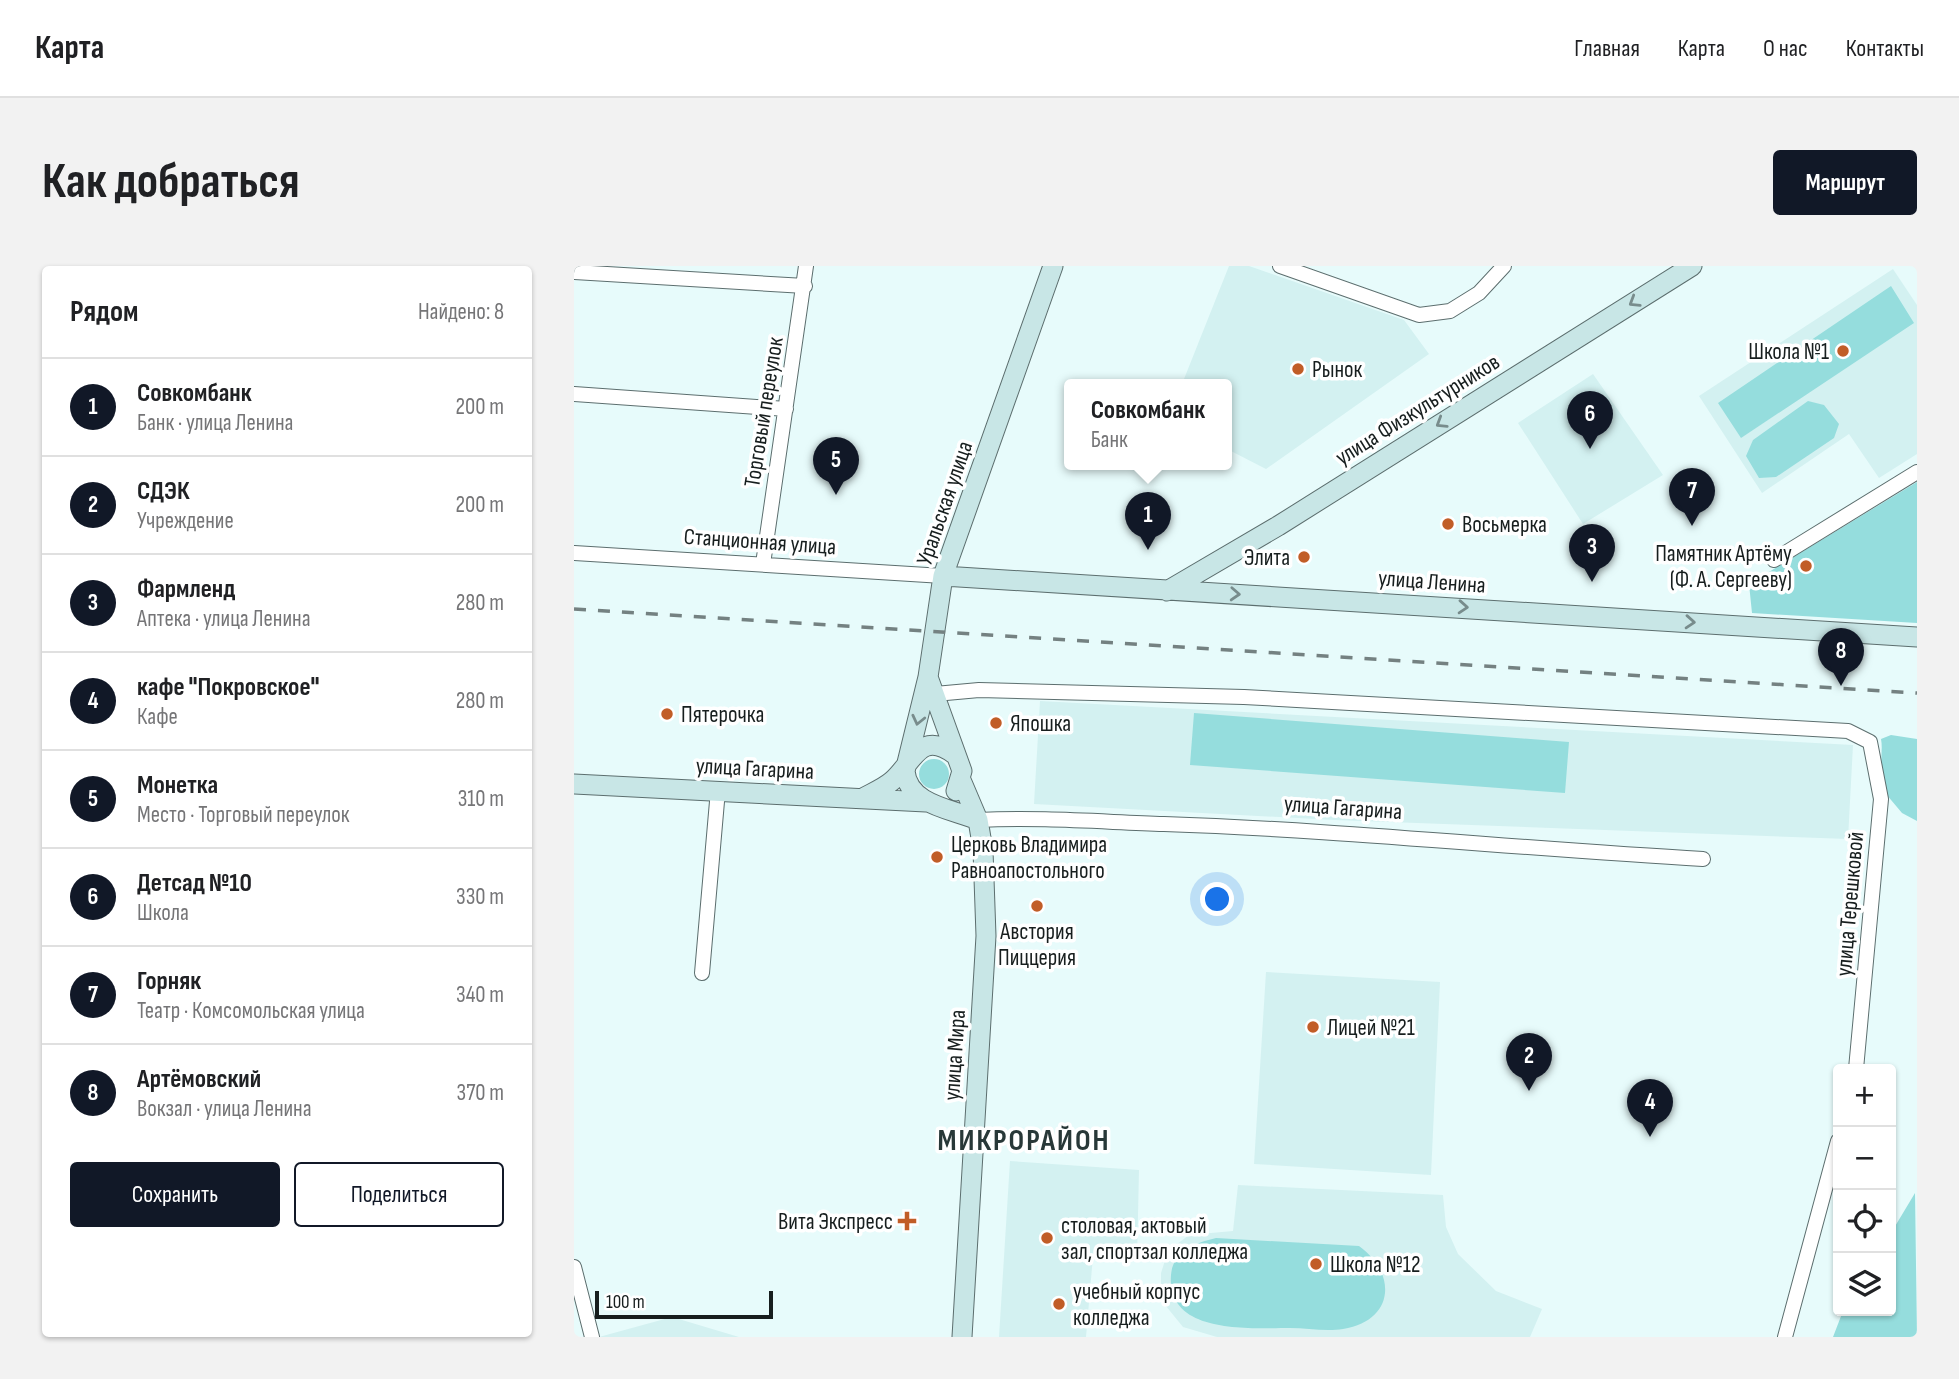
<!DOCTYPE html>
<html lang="ru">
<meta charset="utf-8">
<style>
:root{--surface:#fff;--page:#f2f2f2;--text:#202124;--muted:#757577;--line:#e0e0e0;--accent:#111827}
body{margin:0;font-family:"Sofia Sans Condensed",sans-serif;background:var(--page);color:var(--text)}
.controls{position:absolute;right:21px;bottom:21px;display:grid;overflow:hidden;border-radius:7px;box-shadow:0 2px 5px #0004}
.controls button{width:63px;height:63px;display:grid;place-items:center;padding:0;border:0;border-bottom:2px solid var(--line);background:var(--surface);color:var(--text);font:35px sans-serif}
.scale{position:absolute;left:21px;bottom:18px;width:178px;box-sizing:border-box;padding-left:7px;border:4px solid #171e1e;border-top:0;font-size:19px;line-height:24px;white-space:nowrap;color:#171e1e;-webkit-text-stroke:5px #fff;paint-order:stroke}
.you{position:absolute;left:644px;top:634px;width:24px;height:24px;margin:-18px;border:5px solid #fff;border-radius:50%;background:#1a73e8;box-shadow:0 0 0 10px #1a73e833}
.badge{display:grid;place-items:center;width:46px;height:46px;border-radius:50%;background:var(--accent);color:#fff;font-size:23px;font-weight:700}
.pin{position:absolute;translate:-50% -58px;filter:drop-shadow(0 2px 4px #0008)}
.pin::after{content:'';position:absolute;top:37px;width:24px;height:21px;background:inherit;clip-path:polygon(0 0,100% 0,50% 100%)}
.popup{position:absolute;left:490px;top:113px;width:168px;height:91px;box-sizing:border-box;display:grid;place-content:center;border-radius:7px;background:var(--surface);filter:drop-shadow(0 2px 5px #0005);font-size:23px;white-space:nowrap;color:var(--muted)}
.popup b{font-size:26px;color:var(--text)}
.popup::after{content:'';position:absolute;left:50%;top:100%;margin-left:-14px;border:14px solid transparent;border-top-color:var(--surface)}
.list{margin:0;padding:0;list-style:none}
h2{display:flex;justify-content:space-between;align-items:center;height:91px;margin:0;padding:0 28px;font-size:30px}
h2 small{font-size:23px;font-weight:400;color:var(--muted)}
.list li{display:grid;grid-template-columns:46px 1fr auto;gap:21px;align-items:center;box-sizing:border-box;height:98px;padding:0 28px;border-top:2px solid var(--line)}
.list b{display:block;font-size:26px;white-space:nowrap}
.list p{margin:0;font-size:23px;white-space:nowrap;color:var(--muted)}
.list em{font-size:23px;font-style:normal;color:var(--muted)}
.actions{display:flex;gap:14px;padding:21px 28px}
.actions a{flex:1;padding:16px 0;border:2px solid var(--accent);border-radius:7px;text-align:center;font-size:24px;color:var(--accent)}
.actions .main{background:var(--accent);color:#fff}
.icon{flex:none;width:38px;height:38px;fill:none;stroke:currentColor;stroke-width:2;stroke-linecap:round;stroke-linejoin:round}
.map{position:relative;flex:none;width:1343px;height:1071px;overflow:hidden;border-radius:7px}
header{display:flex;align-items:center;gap:42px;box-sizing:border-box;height:98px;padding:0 35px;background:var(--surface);border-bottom:2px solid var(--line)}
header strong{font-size:33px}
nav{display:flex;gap:38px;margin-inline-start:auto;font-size:24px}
.intro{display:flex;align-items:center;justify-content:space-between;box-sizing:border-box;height:168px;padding:0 42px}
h1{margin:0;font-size:49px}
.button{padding:18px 32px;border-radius:7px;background:var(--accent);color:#fff;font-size:24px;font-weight:700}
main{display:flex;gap:42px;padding:0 42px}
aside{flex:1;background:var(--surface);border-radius:7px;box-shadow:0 2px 5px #0004}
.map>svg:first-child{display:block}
.built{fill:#d3f1f1}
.green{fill:#95dddd}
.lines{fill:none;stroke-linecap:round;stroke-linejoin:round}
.street-casing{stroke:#5c6e6e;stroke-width:16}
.secondary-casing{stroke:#5c6e6e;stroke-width:21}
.street{stroke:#fff;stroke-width:14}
.secondary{stroke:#c8e6e6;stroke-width:19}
.rail{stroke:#748181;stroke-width:3.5;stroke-dasharray:12 12;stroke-linecap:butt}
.oneway{stroke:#788c8c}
.poi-dot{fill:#c15d27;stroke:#fff;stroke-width:2.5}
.labels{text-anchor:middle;stroke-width:7;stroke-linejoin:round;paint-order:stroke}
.poi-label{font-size:23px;fill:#171e1e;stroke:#fff;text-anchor:start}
.street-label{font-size:23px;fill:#171e1e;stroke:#fff}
.district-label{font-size:30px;font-weight:bold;letter-spacing:2px;fill:#283838;stroke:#fff}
</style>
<header>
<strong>Карта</strong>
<nav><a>Главная</a><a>Карта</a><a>О нас</a><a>Контакты</a></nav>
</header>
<div class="intro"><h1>Как добраться</h1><a class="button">Маршрут</a></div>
<main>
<aside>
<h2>Рядом<small>Найдено: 8</small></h2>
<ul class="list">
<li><span class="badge">1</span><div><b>Совкомбанк</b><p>Банк · улица Ленина</p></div><em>200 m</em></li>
<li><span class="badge">2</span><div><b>СДЭК</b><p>Учреждение</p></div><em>200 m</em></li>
<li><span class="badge">3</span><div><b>Фармленд</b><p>Аптека · улица Ленина</p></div><em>280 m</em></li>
<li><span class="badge">4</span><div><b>кафе &quot;Покровское&quot;</b><p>Кафе</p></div><em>280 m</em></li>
<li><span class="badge">5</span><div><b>Монетка</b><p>Место · Торговый переулок</p></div><em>310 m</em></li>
<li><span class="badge">6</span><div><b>Детсад №10</b><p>Школа</p></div><em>330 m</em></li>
<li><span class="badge">7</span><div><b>Горняк</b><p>Театр · Комсомольская улица</p></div><em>340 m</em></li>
<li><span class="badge">8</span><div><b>Артёмовский</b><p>Вокзал · улица Ленина</p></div><em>370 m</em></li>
</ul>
<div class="actions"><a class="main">Сохранить</a><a>Поделиться</a></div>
</aside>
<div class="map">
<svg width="1343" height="1071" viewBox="0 0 1343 1071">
<rect width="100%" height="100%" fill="#e7fbfb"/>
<path class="built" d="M655,0H675L830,54L855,88L692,203L653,183V118H608Z
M1319,3L1343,39V188L1305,212L1275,168L1188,227L1125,130Z
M1019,108L1089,209L1009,258L944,157Z
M466,435L1279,479L1274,573L761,554L460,538Z
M692,706L866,716L857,909L680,898Z
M436,895L565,904L563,993L519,990L512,1071H425Z
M664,919L869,929L872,961L884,988L922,1025L968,1043L956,1071H643L609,1061L587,1034V1007L594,985L615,969L659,965Z
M98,1051L165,1071H25Z"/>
<path class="green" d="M1317,20L1340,57L1167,172L1144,137Z
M1234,135L1250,139L1265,158L1260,172L1202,211L1185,212L1172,190L1179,174Z
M1343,216V357L1178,347L1175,318Z
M620,447L995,476L991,527L616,499Z
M1317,469L1343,473V555L1328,547L1312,528C1312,518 1310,512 1308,503C1306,494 1309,483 1307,473Z
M345 508a15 15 0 1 1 30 0a15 15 0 1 1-30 0Z
M1341,927L1343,1071H1259L1269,1045H1317V967Z
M642,972L785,980C824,1008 820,1055 769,1063C752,1066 733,1062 716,1062C677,1062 592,1069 597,1009C599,985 621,977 642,972Z"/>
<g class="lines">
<g class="street-casing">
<path id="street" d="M706,0L845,49L876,45L905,27L930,0
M0,6L231,20
M0,128L212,143
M0,287L369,310
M1200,294L1343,206
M189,298L232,0
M361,428L405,424L670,431L1274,465L1296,476L1307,533L1282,803
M404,554C466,551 528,556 590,558C770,564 949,583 1129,593
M128,707L144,524
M0,1001L18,1071
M1211,1071L1264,875"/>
</g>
<g class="secondary-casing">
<path id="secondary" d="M369,310L1343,371
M593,325L704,260L1118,0
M354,411L388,505L382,525
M387,514L404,554L409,584L412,670L388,1071
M0,518L352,536
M289,532C298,527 310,522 318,515C339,497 346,463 380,488
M404,554C378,543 334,539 331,505L354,411L369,310L479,0"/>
</g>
<use href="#street" class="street"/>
<use href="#secondary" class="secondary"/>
<path class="rail" d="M0,343L1343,427"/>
</g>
<defs><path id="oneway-chevron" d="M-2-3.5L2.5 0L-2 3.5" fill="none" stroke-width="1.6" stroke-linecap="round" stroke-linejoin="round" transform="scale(1.75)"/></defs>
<g class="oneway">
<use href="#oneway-chevron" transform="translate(1060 36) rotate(148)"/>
<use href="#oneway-chevron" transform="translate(867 157) rotate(148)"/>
<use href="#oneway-chevron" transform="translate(661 328) rotate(3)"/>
<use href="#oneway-chevron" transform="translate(889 341) rotate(4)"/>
<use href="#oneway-chevron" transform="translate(1116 356) rotate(4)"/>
<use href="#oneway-chevron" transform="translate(344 454) rotate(103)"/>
</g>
<g class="poi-dot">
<circle cx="1269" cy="85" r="7"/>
<circle cx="724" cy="103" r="7"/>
<circle cx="874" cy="258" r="7"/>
<circle cx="730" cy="291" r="7"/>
<circle cx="1232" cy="300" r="7"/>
<circle cx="93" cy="448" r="7"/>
<circle cx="422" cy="457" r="7"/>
<circle cx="363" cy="591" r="7"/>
<circle cx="463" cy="640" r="7"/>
<circle cx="739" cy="761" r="7"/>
<path d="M329.5 944.5h7v7h7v7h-7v7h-7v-7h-7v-7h7z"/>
<circle cx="473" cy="972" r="7"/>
<circle cx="742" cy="998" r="7"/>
<circle cx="485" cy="1038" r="7"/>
</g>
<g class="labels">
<g class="poi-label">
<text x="1255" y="93" text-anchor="end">Школа №1</text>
<text x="738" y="111">Рынок</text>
<text x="888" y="266">Восьмерка</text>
<text x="1218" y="295" text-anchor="end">Памятник Артёму<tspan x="1218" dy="26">(Ф. А. Сергееву)</tspan></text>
<text x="716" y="299" text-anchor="end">Элита</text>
<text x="107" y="456">Пятерочка</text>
<text x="436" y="465">Япошка</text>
<text x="377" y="586">Церковь Владимира<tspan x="377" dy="26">Равноапостольного</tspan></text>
<text x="463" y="673" text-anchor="middle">Австория<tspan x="463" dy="26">Пиццерия</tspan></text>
<text x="753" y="769">Лицей №21</text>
<text x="319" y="963" text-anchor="end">Вита Экспресс</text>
<text x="487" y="967">столовая, актовый<tspan x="487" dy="26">зал, спортзал колледжа</tspan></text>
<text x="756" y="1006">Школа №12</text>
<text x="499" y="1033">учебный корпус<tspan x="499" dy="26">колледжа</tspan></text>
</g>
<g class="street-label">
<text transform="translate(843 143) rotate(-32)" y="8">улица Физкультурников</text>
<text transform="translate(189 146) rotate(-81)" y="8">Торговый переулок</text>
<text transform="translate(370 237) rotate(-71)" y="8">Уральская улица</text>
<text transform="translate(186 275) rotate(4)" y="8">Станционная улица</text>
<text transform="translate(858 315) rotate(4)" y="8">улица Ленина</text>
<text transform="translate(181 502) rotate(3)" y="8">улица Гагарина</text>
<text transform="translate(769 541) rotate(4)" y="8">улица Гагарина</text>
<text transform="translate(1275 638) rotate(-85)" y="8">улица Терешковой</text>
<text transform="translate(380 789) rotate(-86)" y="8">улица Мира</text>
</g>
<g class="district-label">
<text x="450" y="884">МИКРОРАЙОН</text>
</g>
</g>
</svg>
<div class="controls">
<button>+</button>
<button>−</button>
<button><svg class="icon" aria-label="locate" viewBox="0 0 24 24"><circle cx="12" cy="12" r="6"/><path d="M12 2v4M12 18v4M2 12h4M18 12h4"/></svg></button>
<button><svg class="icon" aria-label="layers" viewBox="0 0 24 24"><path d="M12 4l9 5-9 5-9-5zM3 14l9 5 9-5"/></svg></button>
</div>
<div class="scale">100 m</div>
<div class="you"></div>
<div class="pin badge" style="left:574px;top:284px">1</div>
<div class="popup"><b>Совкомбанк</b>Банк</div>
<div class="pin badge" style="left:955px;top:825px">2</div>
<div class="pin badge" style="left:1018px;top:316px">3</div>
<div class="pin badge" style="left:1076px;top:871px">4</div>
<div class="pin badge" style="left:262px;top:229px">5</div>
<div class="pin badge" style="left:1016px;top:183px">6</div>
<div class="pin badge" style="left:1118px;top:260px">7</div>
<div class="pin badge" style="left:1267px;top:420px">8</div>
</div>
</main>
